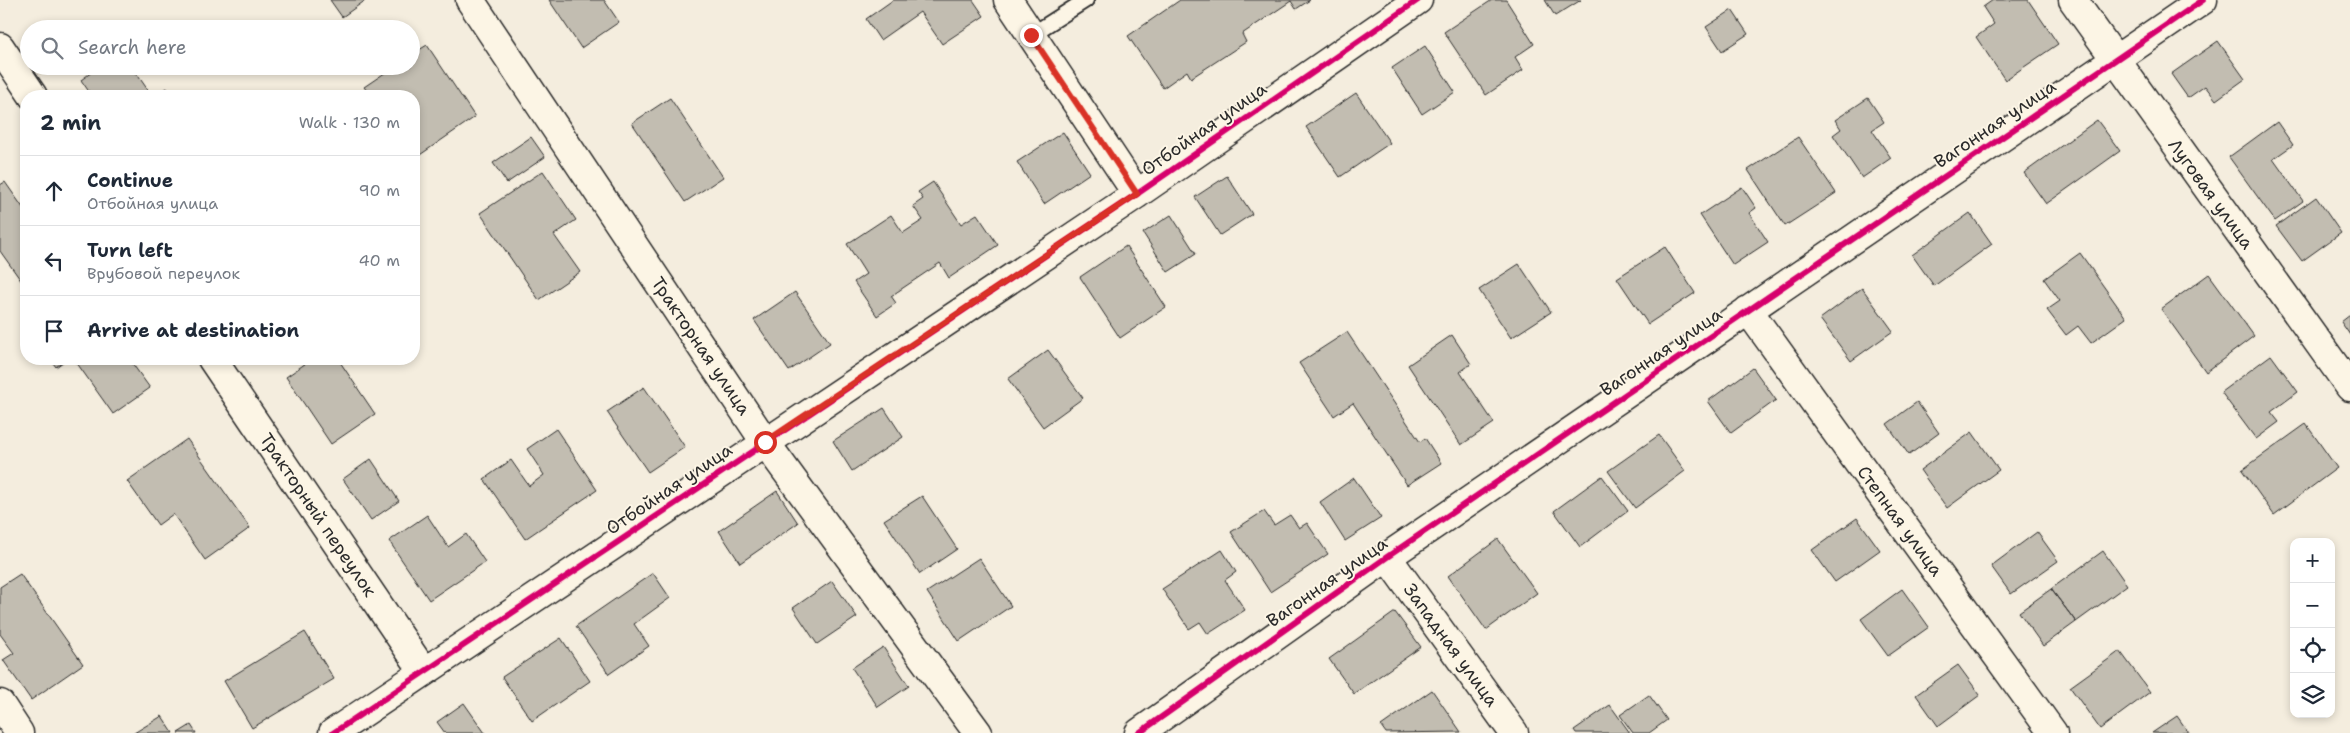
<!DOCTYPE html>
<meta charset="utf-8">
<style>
:root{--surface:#fff;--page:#f2f2f3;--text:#1f2937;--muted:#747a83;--line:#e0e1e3}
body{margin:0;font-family:"Shantell Sans",sans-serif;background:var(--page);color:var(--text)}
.controls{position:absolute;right:15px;bottom:15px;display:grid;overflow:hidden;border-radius:10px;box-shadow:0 2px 8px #0003}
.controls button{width:45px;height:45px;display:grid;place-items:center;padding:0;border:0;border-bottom:1px solid var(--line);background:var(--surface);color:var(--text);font:25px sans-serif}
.stop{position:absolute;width:15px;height:15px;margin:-11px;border:4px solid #d93025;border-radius:50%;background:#fff}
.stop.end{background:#d93025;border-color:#fff;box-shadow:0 1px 5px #0008}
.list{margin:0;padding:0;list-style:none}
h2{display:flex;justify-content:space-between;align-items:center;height:65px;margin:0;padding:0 20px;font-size:21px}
h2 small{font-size:16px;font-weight:400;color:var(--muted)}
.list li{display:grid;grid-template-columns:32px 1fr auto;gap:15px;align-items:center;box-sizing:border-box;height:70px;padding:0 20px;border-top:1px solid var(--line)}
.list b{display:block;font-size:19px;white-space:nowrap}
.list p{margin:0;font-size:16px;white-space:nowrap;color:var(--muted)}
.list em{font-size:16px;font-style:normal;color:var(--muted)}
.icon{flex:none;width:28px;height:28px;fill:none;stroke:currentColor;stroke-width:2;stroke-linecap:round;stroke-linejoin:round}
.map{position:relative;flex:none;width:2350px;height:733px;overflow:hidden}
.search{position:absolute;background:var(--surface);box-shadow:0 2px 8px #0003;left:20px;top:20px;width:400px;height:55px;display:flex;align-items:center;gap:12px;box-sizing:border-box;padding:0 18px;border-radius:28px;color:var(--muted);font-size:19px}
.panel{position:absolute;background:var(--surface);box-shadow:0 2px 8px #0003;left:20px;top:90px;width:400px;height:275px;border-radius:20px}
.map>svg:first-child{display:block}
.building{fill:#c2bdb1;stroke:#2b2b2b}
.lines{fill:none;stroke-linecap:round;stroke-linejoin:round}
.service-casing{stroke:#2b2b2b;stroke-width:18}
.minor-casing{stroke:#2b2b2b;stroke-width:31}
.service{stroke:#fcf5e5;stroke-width:14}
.minor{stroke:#fcf5e5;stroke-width:28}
.cycleway-casing{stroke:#fcf5e5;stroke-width:9}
.cycleway{stroke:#d6006c;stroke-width:6}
.route{stroke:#d93025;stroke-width:6}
.labels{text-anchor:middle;stroke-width:4;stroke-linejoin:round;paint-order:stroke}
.street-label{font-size:18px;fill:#2b2b2b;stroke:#fcf5e5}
</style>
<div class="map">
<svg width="2350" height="733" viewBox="0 0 2350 733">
<rect width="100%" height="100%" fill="#f4edde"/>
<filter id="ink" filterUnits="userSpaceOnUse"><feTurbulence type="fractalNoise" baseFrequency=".02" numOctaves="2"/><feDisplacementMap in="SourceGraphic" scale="10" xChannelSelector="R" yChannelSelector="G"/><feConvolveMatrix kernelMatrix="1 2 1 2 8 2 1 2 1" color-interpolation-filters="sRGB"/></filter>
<g filter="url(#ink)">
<path class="building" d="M330,0H366L342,17Z
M549,0H604L619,22L581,48Z
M893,0H973L984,16L942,44L920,12L880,40L866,19Z
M1180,0H1310L1296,9L1291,1L1242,34L1246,42L1191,78L1187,71L1163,88L1128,36Z
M1492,0H1506L1534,44L1515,57L1523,70L1486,95L1444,32Z
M1545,0H1581L1555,16Z
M1993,0H2028L2058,44L2005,80L1976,37L1994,24L1983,7Z
M1732,10L1748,34L1722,51L1706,27Z
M2218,41L2245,79L2216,100L2205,86L2188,98L2171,74Z
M427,45L475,117L414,159V119L419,115L414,107V96H371L364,87L395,66H411V55Z
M1425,46L1455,92L1422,114L1392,68Z
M100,66H134L132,67L152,96H92L81,80Z
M167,88L173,96H154Z
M1356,93L1390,143L1340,177L1306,127Z
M670,98L723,177L685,202L632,123Z
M1868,98L1884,122L1872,130L1891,158L1862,178L1833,135L1841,129L1835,120Z
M2097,120L2120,151L2046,204L2024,173Z
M2277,122L2293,145L2273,159L2303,201L2275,221L2229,157Z
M1063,132L1090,173L1044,204L1017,162Z
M531,137L545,157L507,183L493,163Z
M1798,137L1836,193L1785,226L1748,170Z
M543,171L576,220L554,235L580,272L539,300L480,213Z
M1227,176L1252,214L1220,235L1195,197Z
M5,182L26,212V279L22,282L0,251V185Z
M933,182L961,224L977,214L998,245L949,278L940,263L891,296L896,303L877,316L854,282L866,274L847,244L891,215L903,233L923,220L913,206L923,199L918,192Z
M1742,187L1756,208L1749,213L1768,242L1733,265L1700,215Z
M2316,197L2341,233L2302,261L2276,226Z
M1970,213L1992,244L1934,286L1912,255Z
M1171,215L1196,254L1168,272L1143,233Z
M1126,246L1166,307L1120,338L1080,277Z
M1665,247L1695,293L1648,324L1617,278Z
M2080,253L2126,318L2091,343L2078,326L2066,335L2047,310L2060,301L2044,279Z
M1519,264L1551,312L1511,338L1479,290Z
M2209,274L2254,336L2206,372L2161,309Z
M1862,288L1893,331L1851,361L1820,319Z
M795,292L830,343L789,371L754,320Z
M2350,315V335L2341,322Z
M1347,332L1420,442L1425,438L1441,463L1407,485L1353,403L1334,416L1299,363Z
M1452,335L1471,364L1460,372L1494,423L1461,445L1408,365Z
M1048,350L1083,398L1043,427L1008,379Z
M2271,355L2298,392L2271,412L2279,422L2256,439L2221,392Z
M50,359H67L56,367Z
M74,359H129L150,388L113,414Z
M312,359H338L375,414L331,444L286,377Z
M1753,368L1776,400L1731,433L1708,401Z
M644,387L685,447L648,472L607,412Z
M1917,402L1939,433L1909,455L1887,424Z
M884,408L903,437L852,471L833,441Z
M2306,424L2337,468L2274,515L2242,470Z
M556,429L597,490L525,539L484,479L511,460L529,486L544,475L527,449Z
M1972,432L1999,470L1947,508L1920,470Z
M1659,435L1685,471L1635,508L1608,471Z
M187,439L250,528L205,560L173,514L158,525L127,481Z
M371,459L399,501L371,520L343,479Z
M1602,476L1628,511L1580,547L1554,511Z
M1354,478L1381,518L1345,541L1320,502Z
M777,491L798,523L740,563L719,531Z
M922,496L957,549L920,574L884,520Z
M1264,511L1274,525L1290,515L1299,528L1307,523L1328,554L1270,592L1231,532Z
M427,515L448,547L466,534L485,562L429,600L389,541Z
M1857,518L1880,550L1835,582L1812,550Z
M2037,532L2058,561L2011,594L1991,566Z
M1498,539L1537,593L1486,630L1448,576Z
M1222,550L1236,572L1225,580L1245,610L1208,634L1200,622L1189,629L1162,589Z
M2103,551L2127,585L2076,622L2051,589Z
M979,558L1011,606L959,641L927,592Z
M653,573L670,598L634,624L649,646L609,674L576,626Z
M20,574L83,664L31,700L3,660L14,653L0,634V587Z
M832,581L857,617L817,644L793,608Z
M1902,589L1929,627L1888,656L1861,619Z
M2051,589L2076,622L2043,646L2019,612Z
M1395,612L1421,647L1354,694L1329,659Z
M305,632L334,679L252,728L224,681Z
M561,638L590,681L532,721L502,677Z
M883,647L909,686L878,707L852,668Z
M2120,651L2150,692L2100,729L2070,687Z
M1958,665L1980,695L1938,726L1916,695Z
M1432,690L1461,732L1386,733L1381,726Z
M1649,695L1667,720L1649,733H1633L1620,715Z
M464,703L485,733H445L437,722Z
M1610,705L1630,733H1576L1574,730Z
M162,716L173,733H134Z
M2177,716L2189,733H2152Z
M191,725L196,733H178Z"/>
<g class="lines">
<g class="service-casing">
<path id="service" d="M1031,35L1086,0"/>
</g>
<g class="minor-casing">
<path id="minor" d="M470,0L765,442L978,733
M1008,0L1137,194
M2073,0L2350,387
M0,47L33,96
M1748,310L2053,733
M212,359L424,672
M1387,557L1514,733
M0,704L19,733
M333,733L1137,194L1418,0
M1139,733L1387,557L2203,0"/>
</g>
<use href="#service" class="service"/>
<use href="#minor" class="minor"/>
<g class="cycleway-casing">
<path id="cycleway" d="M333,733L1137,194L1418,0
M1139,733L1387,557L2203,0"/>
</g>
<use href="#cycleway" class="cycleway"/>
</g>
</g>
<g class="lines" filter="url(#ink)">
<path class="route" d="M765,442L1137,194L1031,35"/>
</g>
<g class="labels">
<g class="street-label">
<text transform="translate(1995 124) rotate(-34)" y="6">Вагонная улица</text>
<text transform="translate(1204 129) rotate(-35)" y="6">Отбойная улица</text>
<text transform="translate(2211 194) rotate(54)" y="6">Луговая улица</text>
<text transform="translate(701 346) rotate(56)" y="6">Тракторная улица</text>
<text transform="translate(1661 352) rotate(-34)" y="6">Вагонная улица</text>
<text transform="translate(669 489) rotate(-34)" y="6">Отбойная улица</text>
<text transform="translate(318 515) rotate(56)" y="6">Тракторный переулок</text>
<text transform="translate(1900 521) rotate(54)" y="6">Степная улица</text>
<text transform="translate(1327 582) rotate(-35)" y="6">Вагонная улица</text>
<text transform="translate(1451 645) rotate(54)" y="6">Западная улица</text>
</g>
</g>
</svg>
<div class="controls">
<button>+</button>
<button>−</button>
<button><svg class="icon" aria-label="locate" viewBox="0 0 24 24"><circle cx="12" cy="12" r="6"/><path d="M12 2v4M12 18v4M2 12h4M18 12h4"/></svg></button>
<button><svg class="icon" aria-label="layers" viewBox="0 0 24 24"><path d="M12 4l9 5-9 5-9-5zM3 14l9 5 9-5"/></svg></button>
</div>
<div class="stop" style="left:765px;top:442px"></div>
<div class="stop end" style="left:1031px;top:35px"></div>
<div class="search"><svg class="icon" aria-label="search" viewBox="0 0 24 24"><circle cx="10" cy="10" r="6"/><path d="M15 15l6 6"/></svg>Search here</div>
<section class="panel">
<h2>2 min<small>Walk · 130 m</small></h2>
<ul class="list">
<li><svg class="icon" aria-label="ahead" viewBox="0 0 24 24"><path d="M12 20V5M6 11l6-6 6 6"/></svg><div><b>Continue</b><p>Отбойная улица</p></div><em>90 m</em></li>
<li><svg class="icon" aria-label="left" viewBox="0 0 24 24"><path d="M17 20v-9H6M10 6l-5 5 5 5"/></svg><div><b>Turn left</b><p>Врубовой переулок</p></div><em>40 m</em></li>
<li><svg class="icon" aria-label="arrive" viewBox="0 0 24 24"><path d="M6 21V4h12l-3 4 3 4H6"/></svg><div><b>Arrive at destination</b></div></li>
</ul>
</section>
</div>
